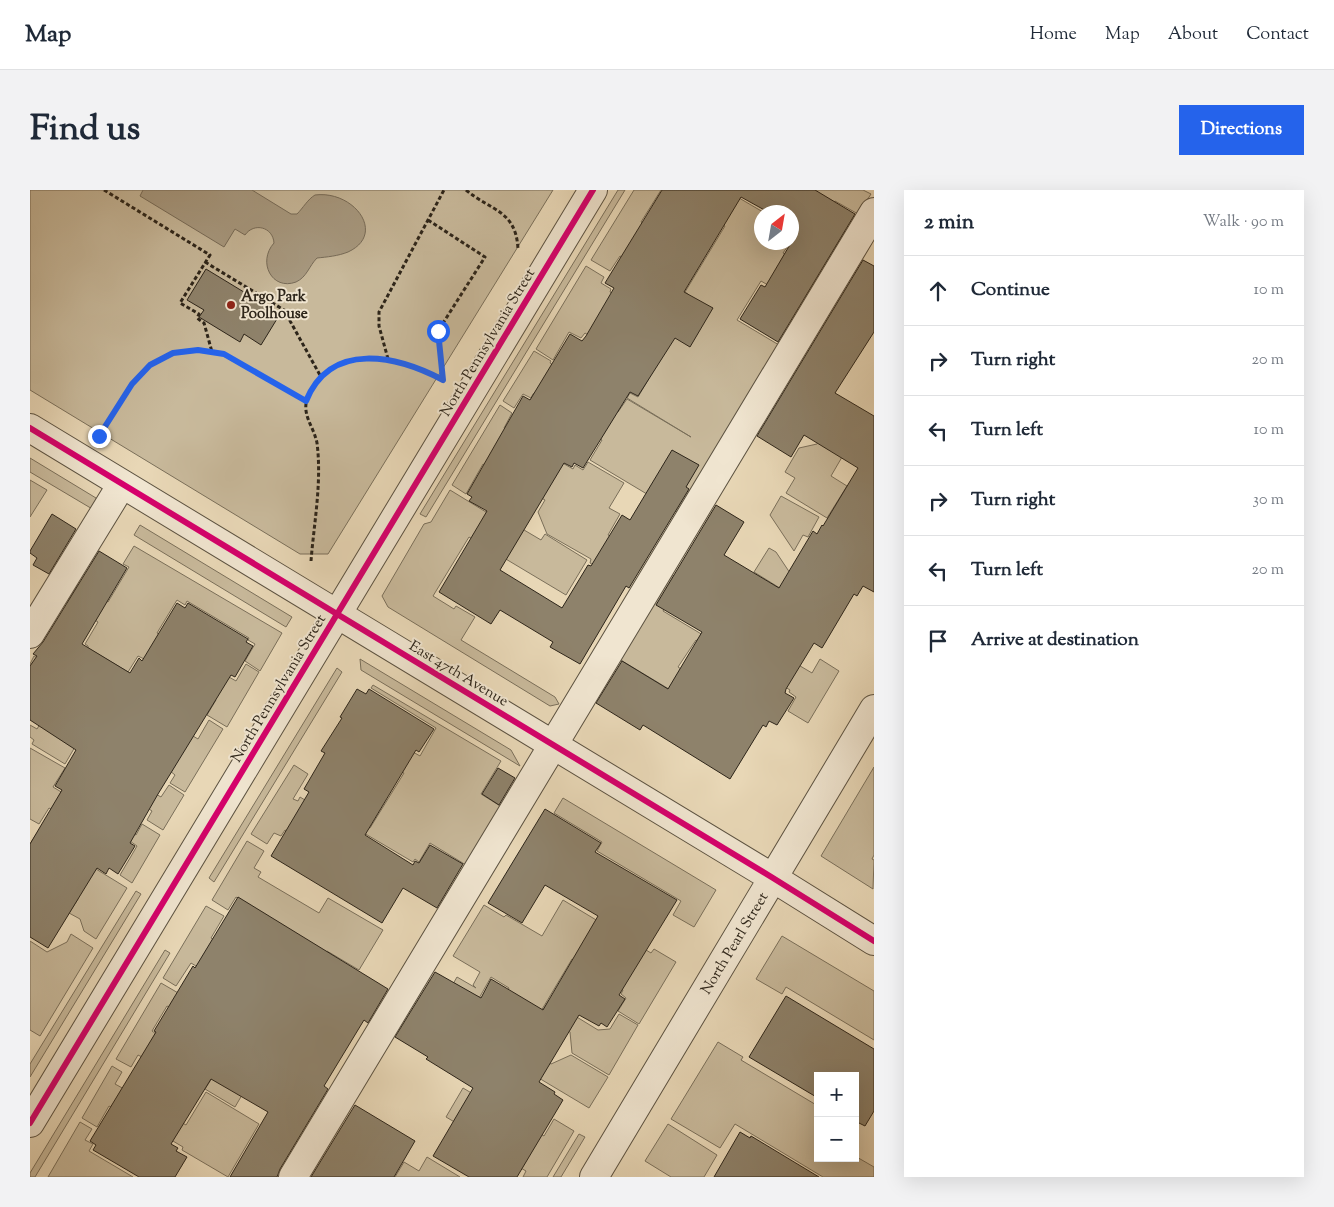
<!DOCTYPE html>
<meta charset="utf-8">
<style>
:root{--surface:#fff;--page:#f2f2f3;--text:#1f2937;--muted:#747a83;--line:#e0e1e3;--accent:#2563eb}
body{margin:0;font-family:"Sorts Mill Goudy",serif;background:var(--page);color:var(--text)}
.controls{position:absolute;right:15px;bottom:15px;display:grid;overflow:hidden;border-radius:0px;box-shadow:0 5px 20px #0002}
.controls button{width:45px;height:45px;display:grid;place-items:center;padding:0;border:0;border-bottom:1px solid var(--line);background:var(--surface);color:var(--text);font:25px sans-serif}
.compass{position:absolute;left:724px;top:15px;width:45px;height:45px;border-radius:50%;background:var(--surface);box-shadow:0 5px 20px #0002;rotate:31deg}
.stop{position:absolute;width:15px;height:15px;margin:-11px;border:4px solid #2563eb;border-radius:50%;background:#fff}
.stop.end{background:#2563eb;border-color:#fff;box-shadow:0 1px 5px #0008}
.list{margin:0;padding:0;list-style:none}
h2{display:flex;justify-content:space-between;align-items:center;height:65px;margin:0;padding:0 20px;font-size:21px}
h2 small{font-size:16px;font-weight:400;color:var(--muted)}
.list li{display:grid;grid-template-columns:32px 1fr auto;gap:15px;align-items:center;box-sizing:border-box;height:70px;padding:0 20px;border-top:1px solid var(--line)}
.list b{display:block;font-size:19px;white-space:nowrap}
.list em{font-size:16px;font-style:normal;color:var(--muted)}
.icon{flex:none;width:28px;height:28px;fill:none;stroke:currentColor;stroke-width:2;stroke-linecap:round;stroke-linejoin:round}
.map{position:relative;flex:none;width:844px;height:987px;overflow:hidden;border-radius:0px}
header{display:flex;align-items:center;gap:30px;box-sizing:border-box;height:70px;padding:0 25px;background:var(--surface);border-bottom:1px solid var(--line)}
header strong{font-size:24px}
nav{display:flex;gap:28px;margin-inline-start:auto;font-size:18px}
.intro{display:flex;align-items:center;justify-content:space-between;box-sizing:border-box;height:120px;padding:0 30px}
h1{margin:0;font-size:35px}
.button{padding:12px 22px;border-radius:0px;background:var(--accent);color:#fff;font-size:18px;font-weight:700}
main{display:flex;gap:30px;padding:0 30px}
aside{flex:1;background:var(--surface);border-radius:0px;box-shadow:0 5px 20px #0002}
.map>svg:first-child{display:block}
.green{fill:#c8b99b;stroke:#7a6f5a}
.water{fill:#a89a81;stroke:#776b58}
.building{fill:#8e826b;stroke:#2d251a}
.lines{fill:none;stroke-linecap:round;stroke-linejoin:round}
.minor-casing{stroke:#5c5241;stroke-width:30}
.path{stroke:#2d251a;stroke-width:3;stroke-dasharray:4 2.5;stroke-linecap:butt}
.minor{stroke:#f0e5d0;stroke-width:28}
.cycleway-casing{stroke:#f0e5d0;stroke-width:9}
.cycleway{stroke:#d6006c;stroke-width:6}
.route{stroke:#2563eb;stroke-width:6}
.poi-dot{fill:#8f2418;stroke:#f0e5d0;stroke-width:2}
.labels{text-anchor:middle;stroke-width:4;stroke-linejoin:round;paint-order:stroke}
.poi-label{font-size:15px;font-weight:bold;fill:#2d251a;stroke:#f0e5d0;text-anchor:start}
.street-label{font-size:15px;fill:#2d251a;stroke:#f0e5d0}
</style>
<header>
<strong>Map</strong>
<nav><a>Home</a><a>Map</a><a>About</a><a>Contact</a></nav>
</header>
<div class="intro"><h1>Find us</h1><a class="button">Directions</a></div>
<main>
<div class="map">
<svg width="844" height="987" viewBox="0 0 844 987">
<rect width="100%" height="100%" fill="#e8d7b6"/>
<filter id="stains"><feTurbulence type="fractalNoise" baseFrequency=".004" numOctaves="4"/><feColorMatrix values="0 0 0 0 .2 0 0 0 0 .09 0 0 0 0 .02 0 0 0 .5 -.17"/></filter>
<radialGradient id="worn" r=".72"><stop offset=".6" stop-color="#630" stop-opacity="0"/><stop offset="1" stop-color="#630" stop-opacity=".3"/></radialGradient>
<path class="green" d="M0,0H523L298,364H270L0,200Z
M588,0H595L396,327L390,324Z
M604,0H631L611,32L673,70H597L590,66L580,81L561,70Z
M783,0H833L841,4L828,24L805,11L794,31L815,43L804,60L763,34Z
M704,5L733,22H732V52L760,53L753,63L790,86L772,115L731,91L707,130L749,155L647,322L560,270L572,250L566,246L530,187L588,222L597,209L661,247L597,208L600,203L608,207L618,190L658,104L655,102L695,36L687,32Z
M556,76L574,87L571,93L581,99L580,102L638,137L613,178L555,143L551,148L539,142L523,170L506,159Z
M504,161L521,171L520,173L533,181L503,204L501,208L493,204L484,218L473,211Z
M470,215L482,223L474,238L528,270L458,277L453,274L436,304L422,295Z
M795,241L819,255L801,286L817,296L797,328L756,303L765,288L755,282L769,258L787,254Z
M0,268L66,308L68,315L64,320L0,282Z
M529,271L543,279L545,275L553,280L558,272L594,293L579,318L590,324L578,345L611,364L594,392L560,373L561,369L517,344L508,322L515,310L508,306Z
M0,290L17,300L0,327Z
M420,300L487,341L489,337L511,350L515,344L557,370L536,405L439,347L403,406L424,419L426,416L445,427L431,450L525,507L529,514L520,516L358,417L352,406L394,334L401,332Z
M751,306L789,327L778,347L773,345L764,361L740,325Z
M110,335L262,427L256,437L104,345Z
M104,356L252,443L230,481L215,471L225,454L218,450L219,448L157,411L155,415L147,410L127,443L134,448L116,470L108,466L98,482L58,458V456L55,454L68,432L37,413L48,394L78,412L99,377L93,374Z
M739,358L746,362L764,389L798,428L724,382Z
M636,381L651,390L633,421L693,457L689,464L666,450L648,477L673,493L662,513L584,466Z
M706,438L782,483L790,469L809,481L778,533L758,521L766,507L759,502L760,500L719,475Z
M4,466L40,487L93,504L168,549L179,530L193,539L155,602L140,593L145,585L66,521L35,574L2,554L4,550L0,547V535L7,539L27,506L0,490V474Z
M330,469L481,560L490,576L331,480Z
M216,474L229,482L197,537L177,525L186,510L180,506L199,487L206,491Z
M307,478L312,482L184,692L179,688Z
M343,495L471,571L451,604L475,619L436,675L400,653L389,672L385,669L383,672L322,636L326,630L340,638L374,583L312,546L383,562L390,566L406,538L341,498Z
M0,558L35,578L23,597L33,603L31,624L19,618L9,634L0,629Z
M264,575L278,584L263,609L268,611L270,607L378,673L360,704L255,640L251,646L244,643L237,654L221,644Z
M844,577V665L842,669L844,670L843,699L791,666Z
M139,595L154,605L133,640L117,630L122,621L113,615L124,603L131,607Z
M533,608L686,700L664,737L643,725L651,711L567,661L572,652L524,623Z
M112,634L130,645L102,693L90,685L107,656L97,649L101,642L106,645Z
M7,643L97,698L66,749L54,741L50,729L39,723L48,709L0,654Z
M217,651L234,661L224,678L231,682L228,687L289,723L298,708L353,740L329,780L297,761L295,764L206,707L198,720L182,710Z
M106,701L111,704L0,887V874Z
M533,710L621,763L624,759L646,772L609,834L588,821L596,808L591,804L593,800L542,769L511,821L476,804L479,798L461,787L439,826L521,874L541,865L578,887L559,918L385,814L407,822L427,787L446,798L443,795L450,782L423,766L454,715L474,727L476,725L512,746Z
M176,716L194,726L181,748L216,769L243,822L161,773L146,796L133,788Z
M41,744L63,758L10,846L0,840V751L17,762L37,752Z
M752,746L844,801V850L756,797L752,804L726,789Z
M135,760L140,763L5,987H0V983Z
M131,793L186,825L145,820L137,816L122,841L130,847L116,869L108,865L101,877L86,869Z
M519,810L568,840L580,839L589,824L608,835L579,885L542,863L540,842L512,821Z
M688,852L713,867L711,870L788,916V968H825V966L844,977V987H793L705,934L690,958L641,929Z
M233,869L205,917L175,899L186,882Z
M82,876L92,882L85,894L96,900L85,919L79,916L67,937L52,928Z
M433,898L514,946L524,929L544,941L517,987H493L496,981L489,977L492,972L416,927Z
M100,902L156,935L176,902L229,934L198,987L152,960L153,957L89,919Z
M50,932L62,939L55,950L63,954L59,961L103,987H18Z
M638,934L687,965L674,987H641L615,971Z
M549,944L555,947L531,987H523Z
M397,967L430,987H325L335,968L365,987L374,972L389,981Z"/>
<path class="water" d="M113,0H222L261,24H267C273,18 278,9 285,5C324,0 357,44 318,62C308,66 297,67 287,68C279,76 277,87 266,92C242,101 227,72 244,53C243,37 224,32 215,45L205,39L194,57L110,6Z"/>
<path class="building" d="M632,0H785L825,24L748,152L710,129L731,95L735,97L768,41L762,37V22H738L711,7L654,102L683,118L660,157L645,148L608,206L600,202L553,278L544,273L542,277L534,273L470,380L532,418L558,375L561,376L592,325L600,330L642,260L669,275L656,297L659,299L599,398L596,396L550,474L520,457L523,452L470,420L461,434L409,402L457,321L439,311L442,307L437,304L493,206L500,210L540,144L552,151L556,146L584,98L575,93Z
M833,70L844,76V142L805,203L844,226V402L833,396L827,406L824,404L792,458L784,453L756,499L755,503L764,508L747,535L739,531L736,537L733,535L700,589L613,535L610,540L566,513L592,471L638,499L672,442L626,415L686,315L714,332L694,365L749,398L783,341L787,344L792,335L793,336L828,278L774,245L761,267L727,246Z
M176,79L250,124L231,155L214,144L210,152L169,127L174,120L157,110Z
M22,324L46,339L19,384L3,375L7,368L0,363V361Z
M69,361L97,378L52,454L100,483L109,468L112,471L147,413L155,418L158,413L218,449L216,452L223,456L205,487L201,485L128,604L100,653L105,656L88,684L79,678L76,684L67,678L18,758L0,747V654L32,600L25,596L46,560L0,530V476L7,466L3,464L13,452Z
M327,499L336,504L339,499L404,539L389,562L386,560L335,645L383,675L385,671L389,673L400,655L433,674L407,718L373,698L352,733L241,666L279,602L274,599L295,563L291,561L312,528L310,527Z
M468,578L485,588L469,615L452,604Z
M515,619L571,653L565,662L647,710L589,805L595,809L577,837L571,833L569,836L549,825L509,892L525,902L524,904L533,910L487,987H439L403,966L443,898L396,869L398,867L365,847L405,782L451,808L461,789L513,820L568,726L515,695L492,733L458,713Z
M208,707L358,799L338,833L334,830L294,896L298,899L250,979L247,987H200L238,922L181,889L141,954L148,958L146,961L157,967L145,987H109L63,960L66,955L60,951L126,842L124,841L163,776L165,778Z
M756,806L844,859V921L835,936L825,931V886H788V908L719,867Z
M325,915L385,951L364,987H281Z
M710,942L720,948L721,946L789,987H684Z"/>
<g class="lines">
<g class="minor-casing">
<path id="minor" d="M0,238L743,688L844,751
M0,444L92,294
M0,933L563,0
M263,987L844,22
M564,987L844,519"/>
</g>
<path class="path" d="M74,0L180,65L150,113L169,124L167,128L174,133L182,162
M436,0C461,21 486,20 488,59
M398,30L455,67L408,141L412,187
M175,72L254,120L291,187
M358,169L349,136V122L414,0
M70,244L102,194L120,175L143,163L169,160L194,165L276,211
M281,371C284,333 292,292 287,253C284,237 272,226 277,209C280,200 287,191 294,185C328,155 377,171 412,190"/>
<use href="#minor" class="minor"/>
<g class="cycleway-casing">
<path id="cycleway" d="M0,238L743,688L844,751
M0,933L563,0"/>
</g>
<use href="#cycleway" class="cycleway"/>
</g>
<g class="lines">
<path class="route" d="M69,246L102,194L120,175L143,163L168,160L194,164L276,211C301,150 367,166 413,190L408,141"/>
</g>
<circle class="poi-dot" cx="201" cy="115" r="5"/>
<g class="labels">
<g class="poi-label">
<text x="211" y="111">Argo Park<tspan x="211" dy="17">Poolhouse</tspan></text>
</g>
<g class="street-label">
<text transform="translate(457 152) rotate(-59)" y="5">North Pennsylvania Street</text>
<text transform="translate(429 483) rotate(31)" y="5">East 47th Avenue</text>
<text transform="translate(248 498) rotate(-59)" y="5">North Pennsylvania Street</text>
<text transform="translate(704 753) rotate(-59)" y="5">North Pearl Street</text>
</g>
</g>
<rect width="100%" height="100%" filter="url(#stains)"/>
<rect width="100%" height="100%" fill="url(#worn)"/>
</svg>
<div class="controls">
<button>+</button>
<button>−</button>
</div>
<svg class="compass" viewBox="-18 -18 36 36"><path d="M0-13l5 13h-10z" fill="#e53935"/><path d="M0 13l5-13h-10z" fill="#747a83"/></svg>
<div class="stop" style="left:408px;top:141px"></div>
<div class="stop end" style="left:69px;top:246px"></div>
</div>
<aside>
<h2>2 min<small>Walk · 90 m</small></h2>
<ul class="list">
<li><svg class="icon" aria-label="ahead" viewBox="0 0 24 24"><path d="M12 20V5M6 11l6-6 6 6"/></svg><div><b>Continue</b></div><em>10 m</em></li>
<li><svg class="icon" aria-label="right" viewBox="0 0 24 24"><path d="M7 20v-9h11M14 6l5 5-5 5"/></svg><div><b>Turn right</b></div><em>20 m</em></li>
<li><svg class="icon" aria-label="left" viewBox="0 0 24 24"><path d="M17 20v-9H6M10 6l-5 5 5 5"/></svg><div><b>Turn left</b></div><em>10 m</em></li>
<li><svg class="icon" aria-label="right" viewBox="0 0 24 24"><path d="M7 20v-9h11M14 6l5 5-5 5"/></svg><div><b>Turn right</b></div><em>30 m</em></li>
<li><svg class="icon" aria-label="left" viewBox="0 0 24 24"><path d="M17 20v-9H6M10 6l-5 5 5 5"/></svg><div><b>Turn left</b></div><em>20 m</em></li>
<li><svg class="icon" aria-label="arrive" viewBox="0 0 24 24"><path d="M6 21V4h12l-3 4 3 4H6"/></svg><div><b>Arrive at destination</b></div></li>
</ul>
</aside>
</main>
